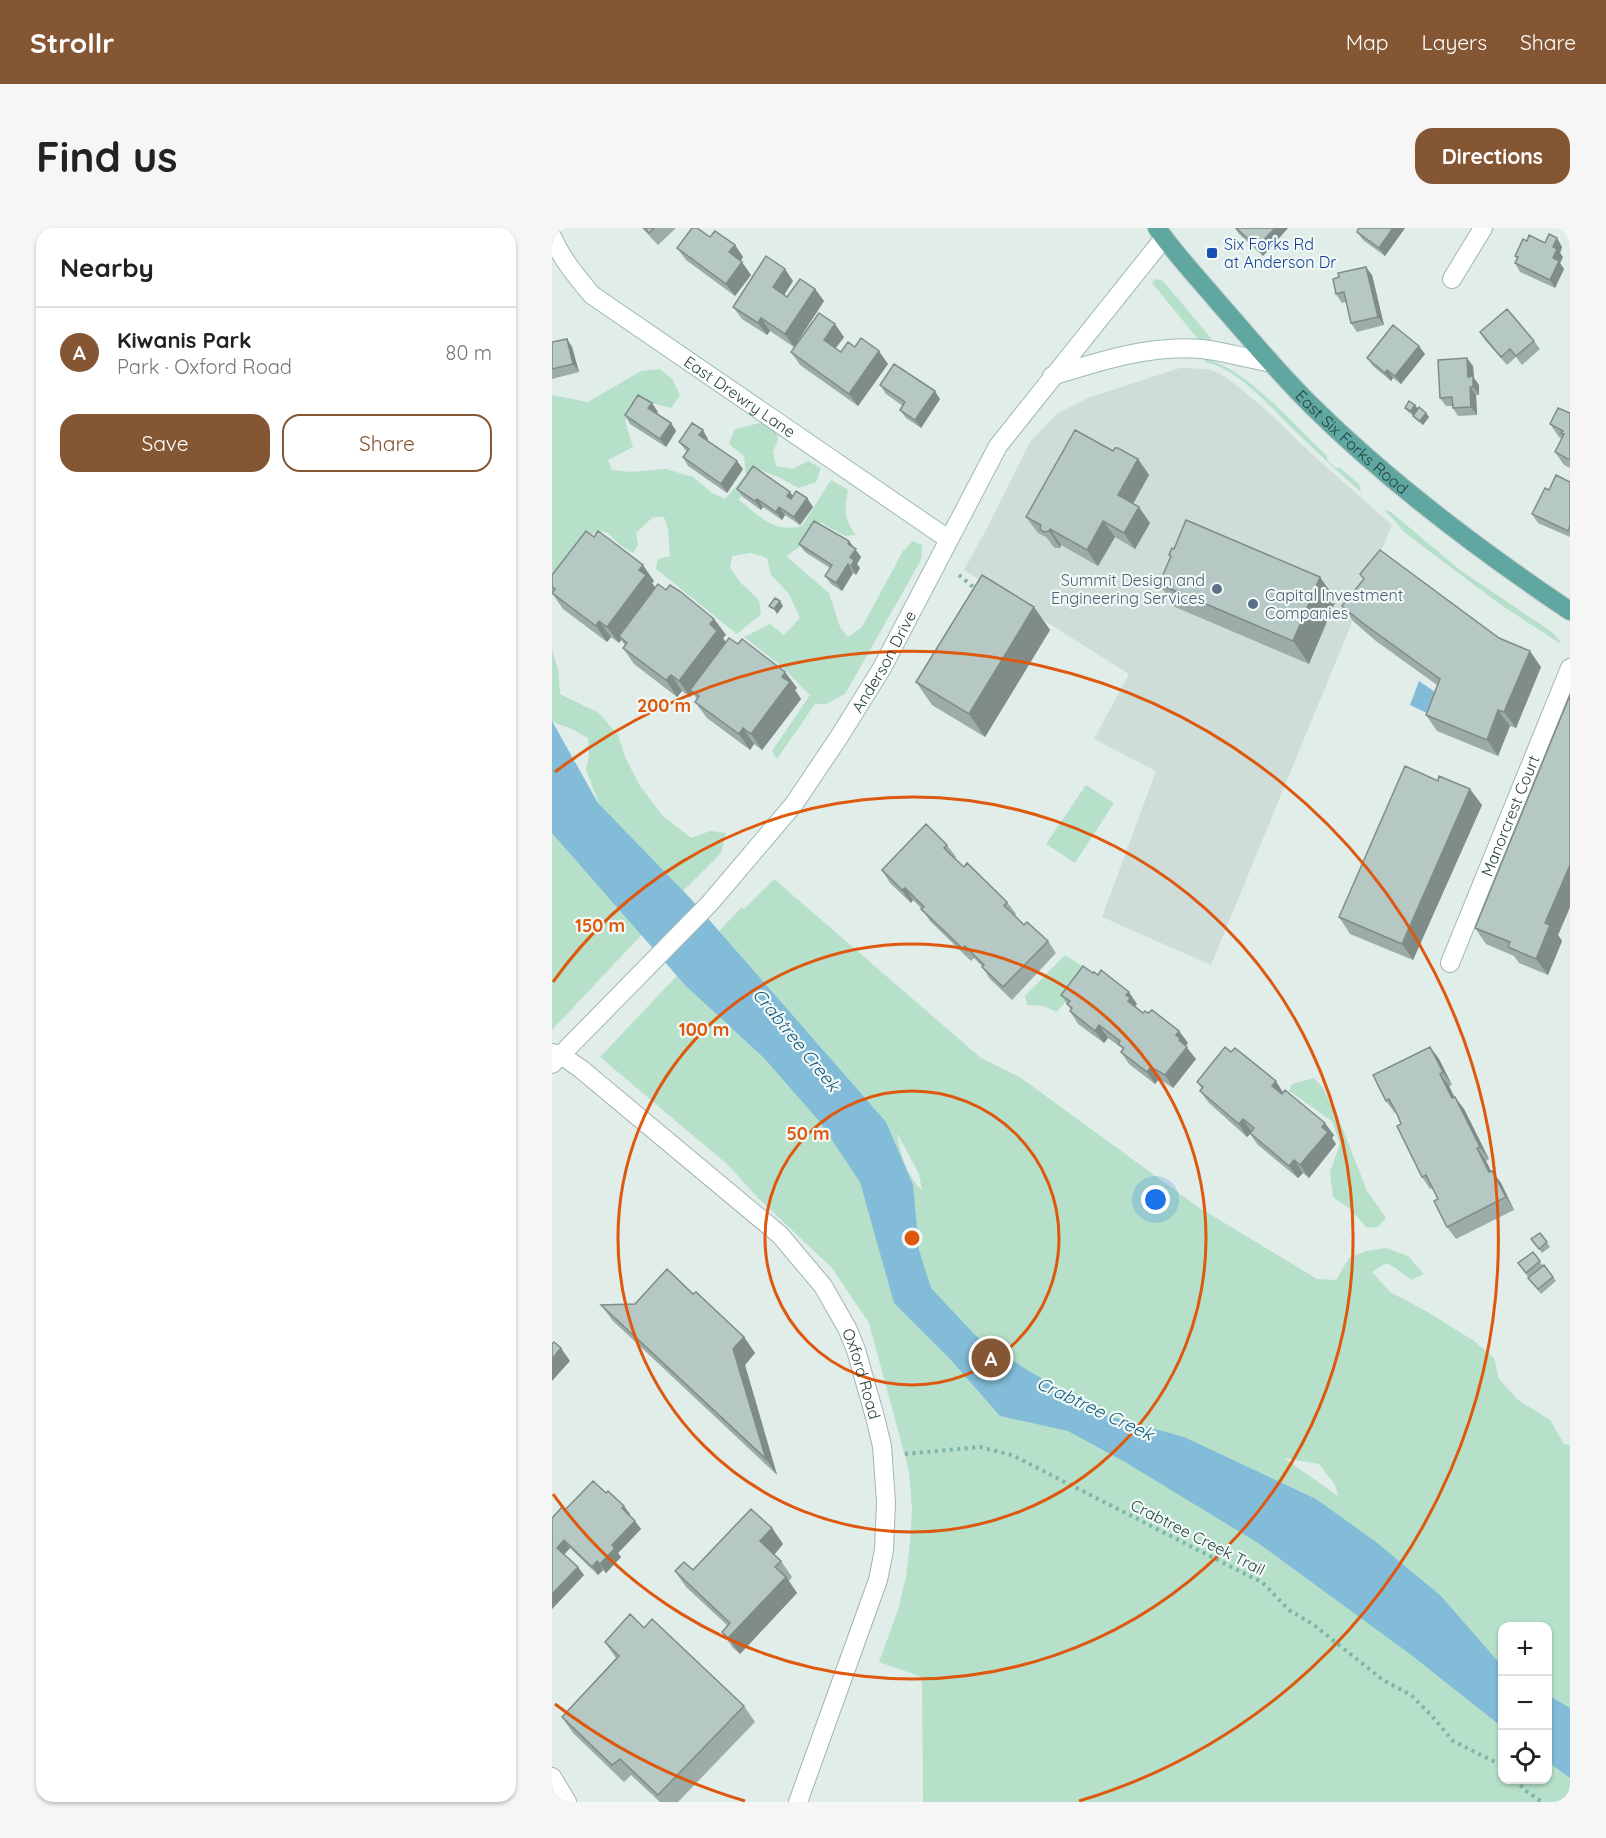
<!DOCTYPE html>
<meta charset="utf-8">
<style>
:root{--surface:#fff;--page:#f6f6f6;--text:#222;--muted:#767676;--line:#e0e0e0;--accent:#855634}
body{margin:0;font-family:Quicksand,sans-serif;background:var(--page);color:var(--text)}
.controls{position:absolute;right:18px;bottom:18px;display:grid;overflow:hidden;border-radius:12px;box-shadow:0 2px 4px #0004}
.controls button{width:54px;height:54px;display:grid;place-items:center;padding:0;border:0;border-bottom:2px solid var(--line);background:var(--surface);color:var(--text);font:30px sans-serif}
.you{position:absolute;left:604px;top:972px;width:21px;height:21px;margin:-15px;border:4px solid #fff;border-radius:50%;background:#1a73e8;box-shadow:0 0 0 9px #1a73e833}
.badge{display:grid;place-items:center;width:39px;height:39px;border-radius:50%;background:var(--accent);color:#fff;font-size:20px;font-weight:700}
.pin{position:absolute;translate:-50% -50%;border:3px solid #fff;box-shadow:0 2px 6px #0006}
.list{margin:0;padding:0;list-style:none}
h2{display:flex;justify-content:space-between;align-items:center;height:78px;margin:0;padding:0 24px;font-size:26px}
h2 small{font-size:20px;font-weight:400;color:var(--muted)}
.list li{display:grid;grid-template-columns:39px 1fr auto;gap:18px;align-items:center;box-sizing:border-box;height:90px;padding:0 24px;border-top:2px solid var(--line)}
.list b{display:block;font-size:22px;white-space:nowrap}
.list p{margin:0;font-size:20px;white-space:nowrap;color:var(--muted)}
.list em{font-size:20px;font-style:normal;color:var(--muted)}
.actions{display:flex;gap:12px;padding:18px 24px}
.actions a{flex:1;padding:14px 0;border:2px solid var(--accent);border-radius:18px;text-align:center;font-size:21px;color:var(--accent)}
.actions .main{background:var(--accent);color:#fff}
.icon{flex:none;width:33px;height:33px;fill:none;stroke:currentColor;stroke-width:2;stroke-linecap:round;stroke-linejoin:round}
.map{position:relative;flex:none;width:1018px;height:1574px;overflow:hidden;border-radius:18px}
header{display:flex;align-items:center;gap:36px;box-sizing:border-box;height:84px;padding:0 30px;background:var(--accent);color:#fff}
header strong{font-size:28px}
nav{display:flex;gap:33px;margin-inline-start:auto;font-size:21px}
.intro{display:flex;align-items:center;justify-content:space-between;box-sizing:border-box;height:144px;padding:0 36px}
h1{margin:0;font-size:42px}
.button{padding:15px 27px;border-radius:18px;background:var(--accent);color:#fff;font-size:21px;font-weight:700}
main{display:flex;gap:36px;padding:0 36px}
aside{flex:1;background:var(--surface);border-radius:18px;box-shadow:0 2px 4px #0004}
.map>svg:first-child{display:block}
.built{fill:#ceddd8}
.green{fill:#b6e0c9;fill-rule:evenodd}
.water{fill:#82bcd8}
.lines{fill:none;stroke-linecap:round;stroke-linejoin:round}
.street-casing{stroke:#a2b5b1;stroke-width:20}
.secondary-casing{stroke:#9db9b4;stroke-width:20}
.primary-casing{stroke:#c0c9c8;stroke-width:20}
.path{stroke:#7db4ac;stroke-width:4;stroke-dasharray:3 4.5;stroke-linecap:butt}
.street{stroke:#fff;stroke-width:18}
.secondary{stroke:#fff;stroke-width:18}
.primary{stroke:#60a7a1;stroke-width:18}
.wall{fill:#9caca8}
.shaded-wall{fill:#7f8c88}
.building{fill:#b5c8c3;stroke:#7f8c88;stroke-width:1.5}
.ring{fill:none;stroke:#de580e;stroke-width:3}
.transit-dot{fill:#1a4fb4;stroke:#f1f9f6;stroke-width:2}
.service-dot{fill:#5c6f8a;stroke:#f1f9f6;stroke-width:2}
.labels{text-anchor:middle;stroke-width:4.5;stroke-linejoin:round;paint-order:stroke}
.transit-label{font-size:16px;fill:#164399;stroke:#f1f9f6;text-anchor:start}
.street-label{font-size:16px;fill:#1f3f3b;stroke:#f1f9f6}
.service-label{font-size:16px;fill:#4e5e75;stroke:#f1f9f6;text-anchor:end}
.water-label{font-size:18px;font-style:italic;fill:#135c81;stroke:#f1f9f6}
.centre{fill:#de580e;stroke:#f1f9f6;stroke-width:3}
.ring-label{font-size:18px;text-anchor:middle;font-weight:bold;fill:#de580e;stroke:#f1f9f6;stroke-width:4.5;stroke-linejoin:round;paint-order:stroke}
</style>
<header>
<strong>Strollr</strong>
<nav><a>Map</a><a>Layers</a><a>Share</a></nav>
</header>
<div class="intro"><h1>Find us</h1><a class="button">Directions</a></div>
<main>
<aside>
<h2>Nearby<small></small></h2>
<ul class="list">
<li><span class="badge">A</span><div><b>Kiwanis Park</b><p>Park · Oxford Road</p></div><em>80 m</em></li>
</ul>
<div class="actions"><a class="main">Save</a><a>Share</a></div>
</aside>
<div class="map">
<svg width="1018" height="1574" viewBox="0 0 1018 1574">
<rect width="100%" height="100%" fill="#e0ede9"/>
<path class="built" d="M628,140L653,141L662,143L674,149L713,181L764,230L840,297L659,737L550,689L604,543L542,511L577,446L412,342L435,300L478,214L506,185L536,170Z"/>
<path class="green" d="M604,51L611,53L659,110V113L646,111L600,55Z
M654,131C695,141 744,199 775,228V232L784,240H788L807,256L809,264C786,244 763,222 741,201C716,177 688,142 653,134Z
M108,141L120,151L128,167L119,180L100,175L87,169L73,193L81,219L56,232L60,242L78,244L114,241L141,249L160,265L173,271L194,247L192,228L177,216L183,201L212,194L224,204L226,212L221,224L224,238L241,241L256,233L269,240L264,254L247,260L228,250L204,240L187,272C209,289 221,305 250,298L279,252L296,262C292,281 292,292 304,307L293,308L268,294L250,317L234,328L277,365L288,399L296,409L310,399L351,323L361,313L370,317L369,332L293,466L274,476H263L225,531L220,523L258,467L229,438L192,409L218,396L232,407L248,390L237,366L219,347L215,330L199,325L180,328L178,340L189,355L207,372L209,386L185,406L104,341L106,331L118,328L116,301L112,289H101L84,305L86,316L81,325L68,317L56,305L47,303L27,313L0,363V167L36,174L89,143Z
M834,282L840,285L908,342L1000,404L1008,413L1009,416L949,377L909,347L852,304L844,294L833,283Z
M0,422L6,441L8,466L47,485L66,507L74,531L88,558L110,587L139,610L158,603L174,605L169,625L125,669L52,590L34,541L37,529L36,510L20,501L0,494Z
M0,543L109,686L0,802Z
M534,557L562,575L523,635L494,616Z
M222,651L429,830L469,850L646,979L765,1051L784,1052L797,1030L815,1023L834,1020L856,1028L872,1046L859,1052L845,1041L834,1035L820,1044L838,1064L874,1083L922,1113L942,1130L947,1151L966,1172L998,1192L1012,1216L1018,1217V1574H371L370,1449L327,1434L346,1382L354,1349L358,1315L360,1281L357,1243L317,1095L280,1040L206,970L176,937L48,829L190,679L192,681ZM345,905L367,946L370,963C355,947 348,927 345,905ZM732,1230L767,1236L783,1257L786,1268ZM951,1398H996V1552H951Z
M513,727L538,743L505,784L492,778L475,777L473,768Z
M762,850L771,860L792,904L815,963L834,990L826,999L815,1000L798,981L781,969L778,944L788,916L780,893L737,863L740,856Z"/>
<path class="water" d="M867,453L886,466L877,486L858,477Z
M0,493L46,575L138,670L334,894L361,957L367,1022L379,1060L423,1107L475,1142L556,1188L632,1209L764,1271L824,1314L889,1368L950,1438V1499L858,1426L706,1315L573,1234L516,1203L448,1188L398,1131L342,1075L308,954L268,894L212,830L133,757L0,605Z
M996,1467L1018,1480V1550L996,1534Z"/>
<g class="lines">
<g class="street-casing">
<g id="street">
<path d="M900,51L931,0"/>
<path id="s1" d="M898,735L1018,440"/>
<path id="s2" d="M0,825L9,827L29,841L228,1007L271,1058L295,1100L304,1122L323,1189L330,1218L334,1274L332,1322L326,1352L246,1574"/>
<path d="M0,1549L15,1574"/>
</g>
</g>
<g class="secondary-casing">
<g id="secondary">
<path id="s3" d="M0,9C10,31 24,48 40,67L396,311"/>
<path d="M500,148C548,133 600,116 650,121C673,124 696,130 718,135"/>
<path id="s4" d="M0,836L158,675L242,576L287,509L330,440L446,218L612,10"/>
</g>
</g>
<g class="primary-casing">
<g id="primary">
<path id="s5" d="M605,0C623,26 645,49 666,74C697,109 727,146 761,179C839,256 927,322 1018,383"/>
</g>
</g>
<path class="path" d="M407,347L426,363
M353,1226L428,1219L460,1227L697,1348L710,1354L737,1382L762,1397L831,1452L859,1467L880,1488L901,1513L951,1538
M963,1552L974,1563L990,1574"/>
<use href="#street" class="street"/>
<use href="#secondary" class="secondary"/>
<use href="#primary" class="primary"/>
</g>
<path class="wall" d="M90,0H124L106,17Z
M683,0H736L711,28L687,6Z
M853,0L833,28L811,12L805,4Z
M158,9L183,17L191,29L188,33L199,47L183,68L134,32L125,20Z
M1005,10L1010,19L1008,25L1011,29L1008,35L1012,41L1003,60L968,44L963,35L965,31L963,28L975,13L993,15Z
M820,47L832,97L805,104L799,95L794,74L790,75L784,66Z
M241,53L232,67L235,69L263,61L272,73L242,119L218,103L215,107L190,91L181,79Z
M928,104L982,113L988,121L970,137L964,129L955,137L933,112Z
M292,109L283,121L289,124L336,136L306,178L248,137L239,124Z
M15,111L20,119L27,144L0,151V114Z
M873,126L849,156L841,150L839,153L821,138L815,130Z
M921,138L922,150L927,157V167H924L925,187L906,188L901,180L900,178H894L888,170Z
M328,157L388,171L369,200L354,190L348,182L351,178L334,166Z
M863,177L866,181L874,185L877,189L871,197L864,192L861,187L856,184L853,180Z
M106,184L104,186L119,195L124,203L114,219L78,196L73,187Z
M1018,185V240L1012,237L1003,224L1010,211L1007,209L998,196Z
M156,211L155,212L185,233L191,241L175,265L136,238L131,229L135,224L127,214Z
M586,231L597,247L581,276L598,295L583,321L563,309L546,338L509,317L508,320H503L500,317L494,309L486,305L474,289Z
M1018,254V309L986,295L980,286L997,262Z
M185,261L241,267L255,270L261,279L248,297L233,287L230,292L211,279L209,282L191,269Z
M297,313L309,329L305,336L308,340L304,347L301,345L290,363L279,356L273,348L278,340L253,324L247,316Z
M617,327L784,372L757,436L623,379L607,356L619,329Z
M808,346L947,410L989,439L964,500L958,498L946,528L885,503L874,487L885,457L824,413L802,394L790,378L812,351Z
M0,347L102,353L100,355L103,360L114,362L162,391L174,407L171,410L174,415L186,416L233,444L245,460L243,462L249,471L210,522L202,516L198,522L155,490L143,474L145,471L141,465L138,469L130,463L125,469L82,436L71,420L73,417L69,412L67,415L59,409L55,414L11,381L0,365L1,364L0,363Z
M482,379L498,402L433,509L380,477L364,454Z
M1018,467V679L1006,707L1010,713L996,747L967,735L962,728L934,716L923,700Z
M930,577L861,732L798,706L787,689Z
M395,617L404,629L403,630L412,639L455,674L464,686L463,688L472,697L496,713L504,725L460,772L438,751L430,739V738L422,730L419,733L378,693L370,681L361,672L359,675L338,655L330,642Z
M509,767L585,776L583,778L591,785H596L627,803L636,815L634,818L644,831L621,860L607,851L603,856L577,836L569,824L570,821V820L556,810L552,815L526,796L518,783L519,782Z
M878,819L887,831L900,857L897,858L902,869L912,881L937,931L934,933L939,943H940L949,955L962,982L904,1011L895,999L886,971L881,960L878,961L870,949L849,896L844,885H843L834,873Z
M645,854L732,865L782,907L780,910L784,916L757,950L751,945L746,950L706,917L698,906L695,909L657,875L648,863L650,861Z
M988,1005L998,1019L990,1025L979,1011Z
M981,1024L991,1038L976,1049L966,1035Z
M992,1037L1004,1053L989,1066L976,1050Z
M141,1066L192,1109L203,1125L193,1137L225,1247L61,1093L49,1077L83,1076Z
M54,1265L78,1286L77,1287L83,1293L89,1301L66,1325L69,1329L54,1345L51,1342L46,1347L18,1320L12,1326L32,1347L0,1381V1290L13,1282Z
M220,1300L231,1316L222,1327L229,1333L240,1349L237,1353L245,1365L188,1426L181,1420L170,1404L176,1398L134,1359L123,1343L141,1342Z
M92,1400L192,1478L203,1494L126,1574H108L79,1547L72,1554L21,1505L10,1489L64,1430L53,1414Z"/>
<path class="shaded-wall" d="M723,0H736L711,28L705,19Z
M841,0H853L833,28L827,20Z
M1005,10L1010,19L1008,25L1011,29L1008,35L1012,41L1003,60L998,52L1001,19Z
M183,17L191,29L186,37L177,24Z
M190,34L199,47L183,68L174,56Z
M814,39L820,47L832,97L826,89Z
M233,41L241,53L229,72L221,59Z
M263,61L272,73L242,119L233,106Z
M209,90L218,103L215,107L206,95Z
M283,96L292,109L280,125L272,112Z
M15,111L20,119L27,144L21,136Z
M867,118L873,126L849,156L843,148Z
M327,123L336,136L306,178L297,166Z
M915,130L921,138L922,150L927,157V167L921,159L916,149Z
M835,142L841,150L839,153L833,145Z
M918,159L924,167L925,187L919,179Z
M383,163L388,171L369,200L363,192Z
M100,175L106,184L102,189L96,180Z
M863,177L866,181L861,188L859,183Z
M874,185L877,189L871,197L868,193Z
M119,195L124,203L114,219L108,211Z
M151,202L156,211L153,215L147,207Z
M586,231L597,247L577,283L566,267Z
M185,233L191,241L175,265L169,256Z
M238,264L244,272L241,276L235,268Z
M255,270L261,279L248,297L242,289Z
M205,271L211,279L209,282L203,273Z
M227,279L233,287L230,292L224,284Z
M587,279L598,295L583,321L572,305Z
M551,293L563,309L546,338L535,322Z
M498,301L509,317L508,320L497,303Z
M297,313L309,329L305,336L308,340L304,347L299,338L296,316Z
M296,336L301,345L290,363L284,355Z
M91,337L102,353L100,355L106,363L81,397L67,408L69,412L67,415L55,399L87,342Z
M768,349L784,372L757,436L741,413Z
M228,373L231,378L225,386L222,381Z
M482,379L498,402L433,509L417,486Z
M162,391L174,407L171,410L177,419L153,450L138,462L141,465L138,469L127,453L158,396Z
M47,393L59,409L55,414L44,398Z
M978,423L989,439L964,500L952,484Z
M233,444L245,460L243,462L249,471L210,522L199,506L230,449Z
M119,447L130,463L125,469L114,452Z
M946,482L958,498L946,528L935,512Z
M191,500L202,516L198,522L187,506Z
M918,561L930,577L861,732L850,716Z
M1018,637V679L1006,707L1010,713L996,747L984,731L993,695Z
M353,660L361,672L359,675L350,662Z
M577,764L585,776L583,778L586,783L576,773L574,767Z
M547,797L556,810L552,815L543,803Z
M627,803L636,815L633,818L644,831L621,860L613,847L624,807Z
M878,819L887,831L900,857L891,844Z
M599,839L607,851L603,856L595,844Z
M888,846L897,858L909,882L900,870Z
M724,853L732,866L729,870L720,858Z
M903,869L912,881L937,931L928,919Z
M691,891L700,904L695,909L687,896Z
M773,895L782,907L780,910L784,916L757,950L748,937L770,899Z
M925,920L934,933L946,957L937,944Z
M742,932L751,945L746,950L737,938Z
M940,943L949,955L962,982L954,969Z
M192,1109L203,1125L193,1137L225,1247L214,1231L181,1121Z
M9,1120L18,1133L0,1153V1131Z
M72,1278L78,1286L76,1289L70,1280Z
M83,1293L89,1301L66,1325L69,1329L54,1345L48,1336L60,1317Z
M220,1300L231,1316L219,1330L208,1313Z
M12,1312L18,1320L11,1328L5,1320Z
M45,1333L51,1342L46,1347L40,1339Z
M26,1339L32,1347L0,1381V1366Z
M234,1349L245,1365L188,1426L176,1410Z"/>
<path class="building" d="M93,0H102L97,5Z
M140,0H145L158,9L163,3L183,17L177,24L190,34L174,56L125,20Z
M684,0H723L705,19Z
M807,0H841L827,20L805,4Z
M997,6L1005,10L1001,19L1005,21L1001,30L1007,33L998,52L963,35L966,29L963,28L971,11L975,13L977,7L993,15Z
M214,28L233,41L221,59L235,69L248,51L263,61L233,106L209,90L206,95L181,79Z
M814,39L826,89L799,95L792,64L784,66L781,51L787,49L786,45Z
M955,81L982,113L964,128L958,121L949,129L928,104Z
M267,85L283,96L272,112L289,124L296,114L303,119L309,110L327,123L297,166L239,124Z
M841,97L867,118L843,148L835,142L833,145L815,130Z
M15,111L21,136L0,141V114Z
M915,130L916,149L921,148V159H918L919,179L901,180L900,169L888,170L886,132Z
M342,136L383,163L363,192L348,182L353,174L328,157Z
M86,167L100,175L96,180L119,195L108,211L73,187Z
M857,173L863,177L859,183L853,180Z
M867,179L874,185L868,193L861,188Z
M1006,180L1018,185V232L1003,224L1012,206L1009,205L1011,203L998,196Z
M140,195L151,202L147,207L185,233L169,256L131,229L137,221L127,214Z
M523,202L561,223L563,220H566L586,231L566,267L587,279L572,305L551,293L535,322L498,301L497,303L492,304L488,301L489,297L474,289Z
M201,238L238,264L235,268L239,271L244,263L255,270L242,289L227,279L224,284L205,271L203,273L185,261Z
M1004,247L1018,254V298L1016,303L980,286L993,260L997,262Z
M634,292L768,349L741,413L607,356L619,328L617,327L620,320L622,321Z
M262,293L297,313L296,316L304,321L298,329L302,332L299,338L296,336L284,355L273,348L280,337L247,316Z
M34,303L42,309L46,303L57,311L91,337L87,342L94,347L55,399L47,393L44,398L0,365L3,361L0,359V347Z
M828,322L947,410L978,423L952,484L946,482L935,512L874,487L888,451L812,396L790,378L812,351L808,346Z
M430,347L482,379L417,486L364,454Z
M106,356L114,362L118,357L129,364L162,391L158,396L165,403L127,453L119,447L114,452L71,420L75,415L67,408Z
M223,370L228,373L222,381L217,378Z
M177,410L186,416L190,411L233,444L230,449L238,454L199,506L191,500L187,506L143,474L147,468L138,462Z
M1018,467V637L993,695L998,697L984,731L956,719L958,714L923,700Z
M853,538L886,553L887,548L918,561L850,716L787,689Z
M374,596L395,617L392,620L400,628L412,639L415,635L455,674L452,678L460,685L472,697L475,694L496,713L451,759L430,739L432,737L413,718L410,720L369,681L372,679L353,660L350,662L330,642Z
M531,738L541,745L542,744L546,747L549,742L577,764L574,767L578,770L576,773L591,785L593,783L596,785L600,782L627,803L624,807L628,810L627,812L635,819L613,847L599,839L595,844L569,824L572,820L566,816L568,813L547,797L543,803L518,783L520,780L515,776L518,773L509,767Z
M673,819L679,824L683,820L724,853L720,858L730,866L733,862L773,895L770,899L776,904L748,937L742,932L737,938L698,905L702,900L691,891L687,896L648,863L651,859L645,854Z
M878,819L891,844L888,846L900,870L903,869L928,919L925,920L937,944L940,943L954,969L895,999L882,973L886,971L874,947L870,949L845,898L849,896L846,888L837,871L834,873L821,847Z
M988,1005L995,1014L987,1021L979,1011Z
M981,1024L988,1033L974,1045L966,1035Z
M992,1037L1001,1049L986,1061L976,1050Z
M115,1041L141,1066L144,1064L192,1109L181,1121L214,1231L49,1077L83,1076Z
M2,1114L9,1120L0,1131V1116Z
M41,1253L54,1265L56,1263L72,1278L70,1280L83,1293L60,1317L63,1320L48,1336L45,1333L40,1339L12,1312L5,1320L26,1339L0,1366V1290L10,1279L13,1282Z
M199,1281L220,1300L208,1313L229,1333L223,1339L234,1349L176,1410L170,1404L178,1395L123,1343L132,1334L141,1342Z
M78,1386L92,1400L100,1391L192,1478L106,1567L68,1531L60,1537L10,1489L67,1428L53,1414Z"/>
<g class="ring">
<circle cx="360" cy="1010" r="147"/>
<circle cx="360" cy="1010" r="294"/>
<path d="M1 754A441 441 0 1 1 1 1266"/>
<path d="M193 1573A587 587 0 0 1 3 1476M3 544A587 587 0 1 1 527 1573"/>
</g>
<rect class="transit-dot" x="654" y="19" width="12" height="12" rx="3"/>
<g class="service-dot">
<circle cx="665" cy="361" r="6"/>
<circle cx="701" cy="376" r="6"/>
</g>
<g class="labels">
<g class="transit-label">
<text x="672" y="22">Six Forks Rd<tspan x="672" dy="18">at Anderson Dr</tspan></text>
</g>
<g class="street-label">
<text dy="6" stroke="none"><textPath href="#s3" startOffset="250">East Drewry Lane</textPath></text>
<text dy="6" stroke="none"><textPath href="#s5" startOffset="290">East Six Forks Road</textPath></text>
<text dy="6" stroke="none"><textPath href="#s4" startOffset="524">Anderson Drive</textPath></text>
<text dy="6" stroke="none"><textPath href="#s1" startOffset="159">Manorcrest Court</textPath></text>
<text dy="6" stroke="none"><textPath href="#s2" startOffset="456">Oxford Road</textPath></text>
<text transform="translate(646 1309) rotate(27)" y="6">Crabtree Creek Trail</text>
</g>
<g class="service-label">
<text x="653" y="358">Summit Design and<tspan x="653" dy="18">Engineering Services</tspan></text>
<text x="713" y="373" text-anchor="start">Capital Investment<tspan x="713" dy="18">Companies</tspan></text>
</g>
<g class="water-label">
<text transform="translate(244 812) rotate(51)" y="6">Crabtree Creek</text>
<text transform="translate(543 1181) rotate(25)" y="6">Crabtree Creek</text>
</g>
</g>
<circle cx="360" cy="1010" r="9" class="centre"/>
<g class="ring-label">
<text x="112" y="484">200 m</text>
<text x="48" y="704">150 m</text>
<text x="152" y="808">100 m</text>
<text x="256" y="912">50 m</text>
</g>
</svg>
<div class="controls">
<button>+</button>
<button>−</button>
<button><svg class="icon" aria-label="locate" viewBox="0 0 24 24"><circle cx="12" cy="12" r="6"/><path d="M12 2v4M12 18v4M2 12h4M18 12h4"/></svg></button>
</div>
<div class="you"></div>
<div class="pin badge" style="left:439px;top:1130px">A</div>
</div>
</main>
